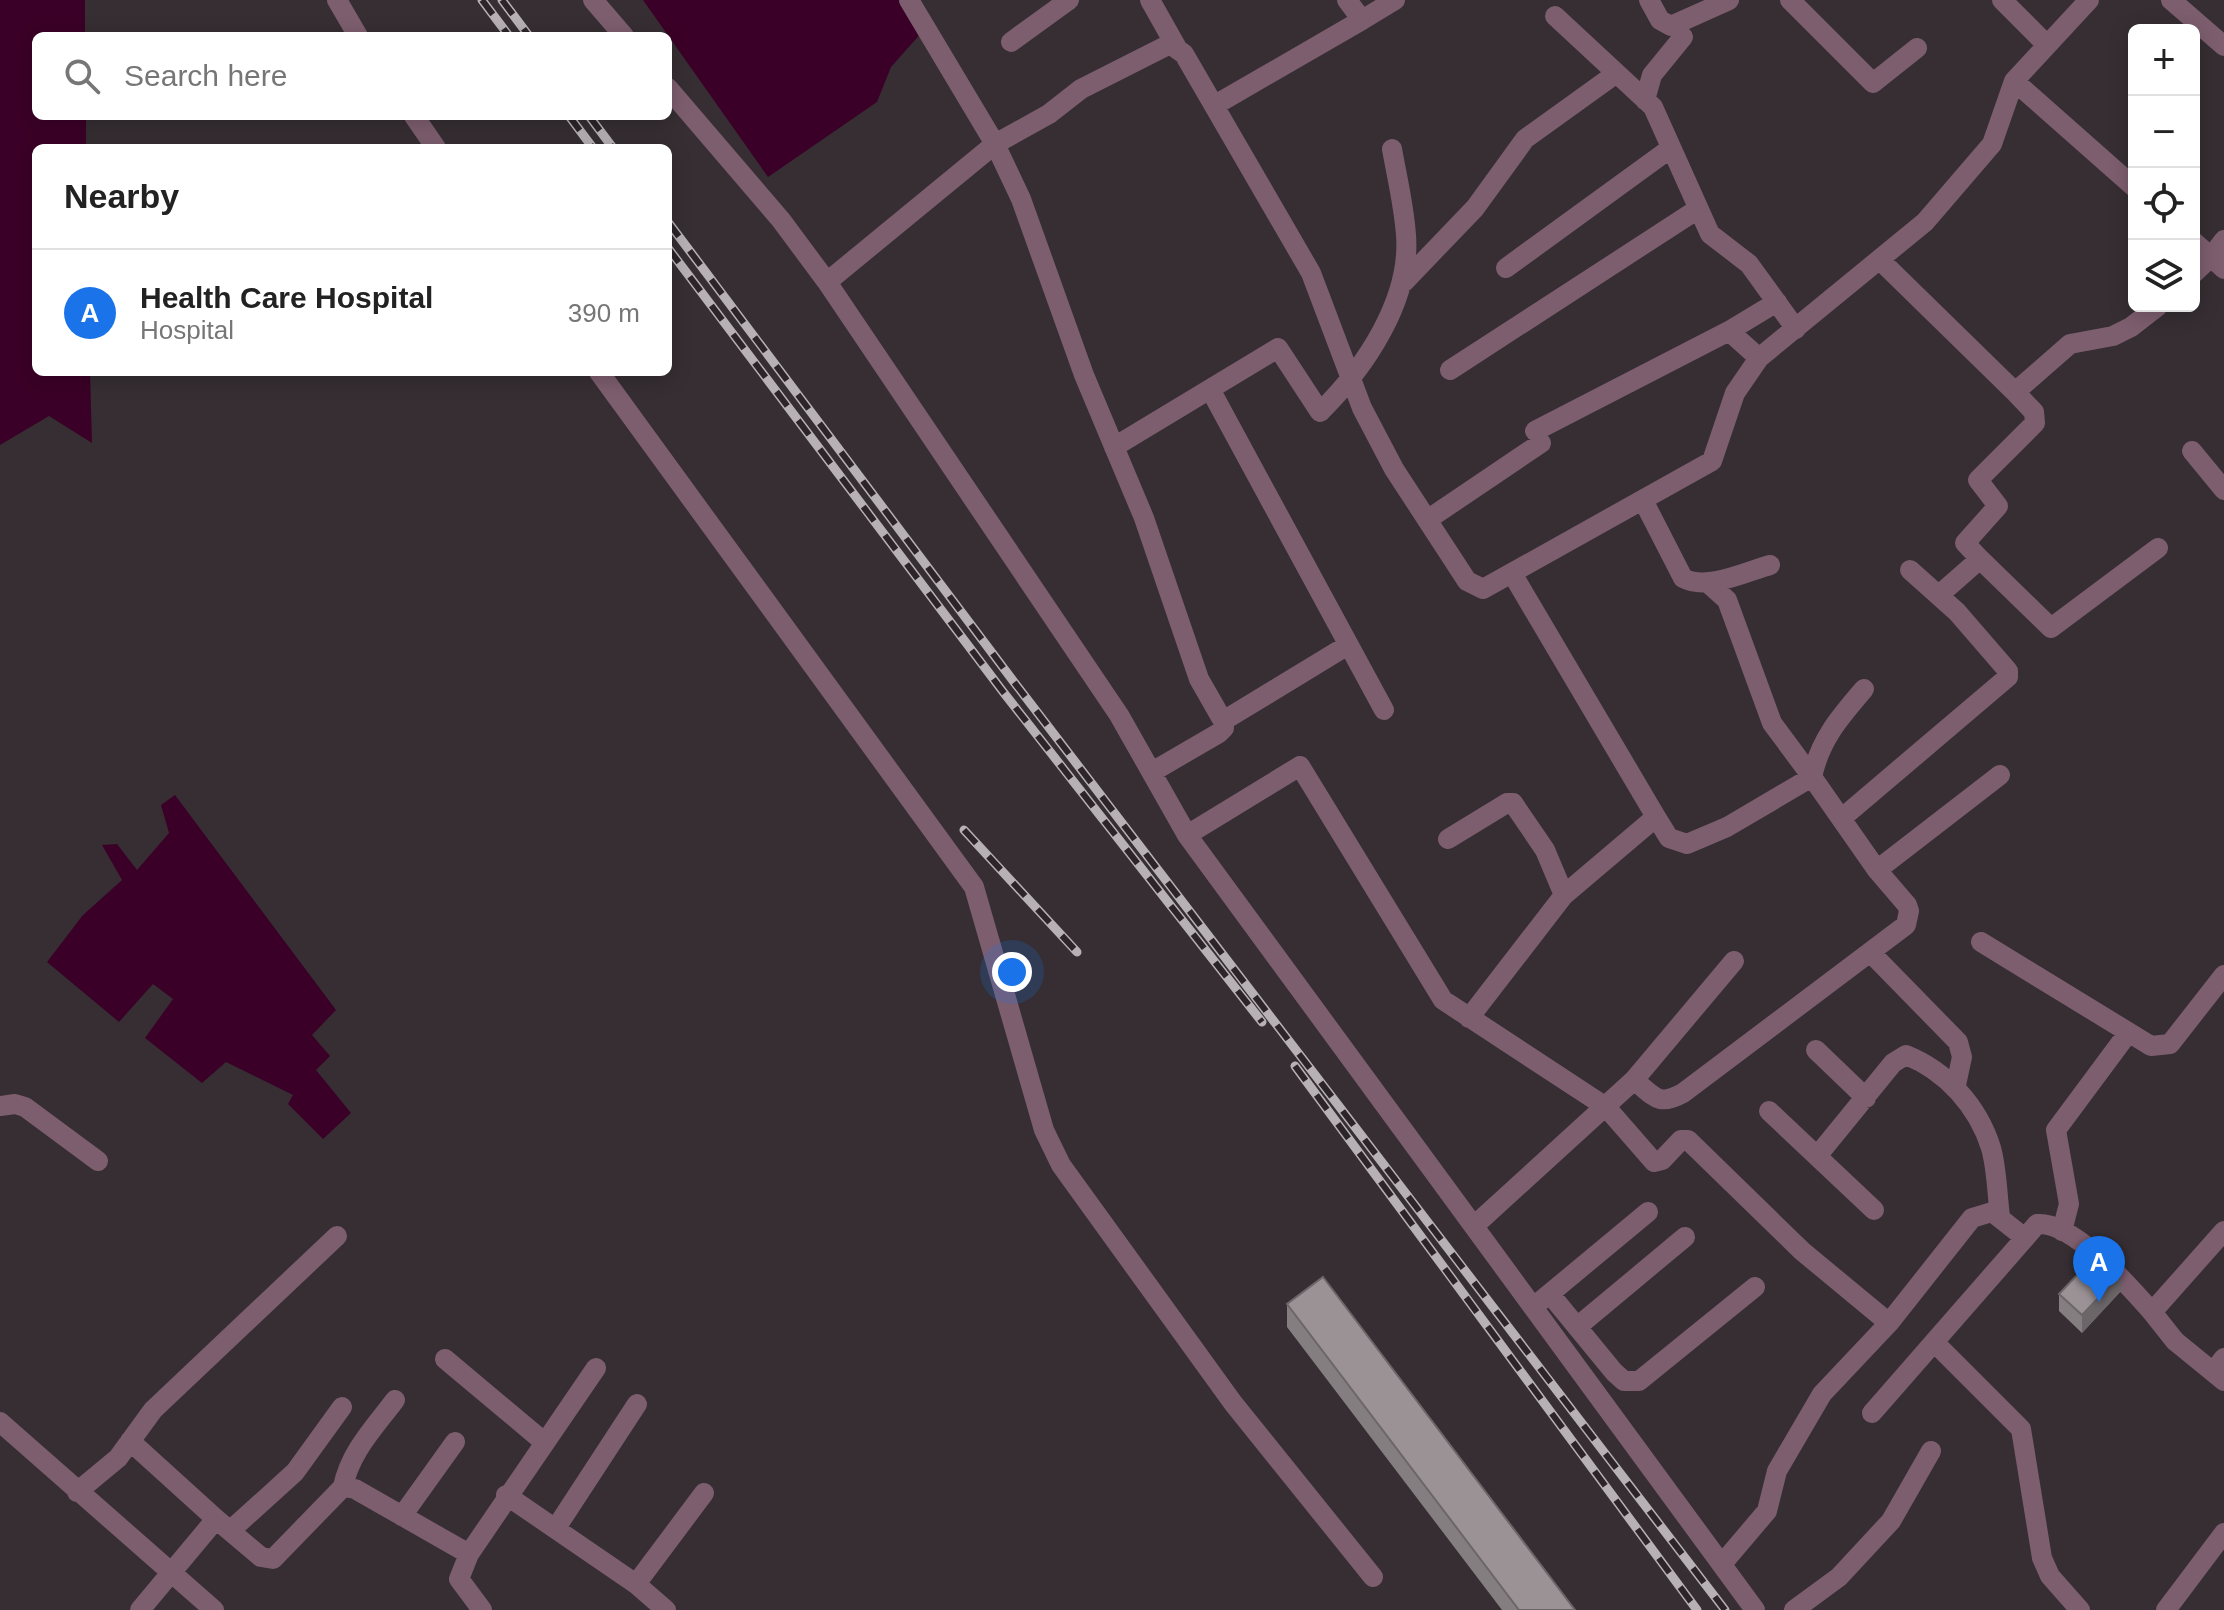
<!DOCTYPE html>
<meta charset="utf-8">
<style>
:root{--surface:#fff;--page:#f2f2f2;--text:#222;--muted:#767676;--line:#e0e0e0;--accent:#1a73e8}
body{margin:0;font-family:Helvetica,sans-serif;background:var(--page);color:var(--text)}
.controls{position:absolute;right:24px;top:24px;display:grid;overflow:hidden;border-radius:12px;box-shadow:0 4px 20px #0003}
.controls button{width:72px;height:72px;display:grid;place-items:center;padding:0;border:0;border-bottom:2px solid var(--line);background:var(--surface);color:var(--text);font:40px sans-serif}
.you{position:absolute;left:1012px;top:972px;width:28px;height:28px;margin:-20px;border:6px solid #fff;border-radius:50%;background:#1a73e8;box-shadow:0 0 0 12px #1a73e833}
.badge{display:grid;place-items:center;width:52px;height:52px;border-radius:50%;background:var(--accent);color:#fff;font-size:26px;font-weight:700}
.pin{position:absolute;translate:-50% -66px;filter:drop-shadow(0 2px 4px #0008)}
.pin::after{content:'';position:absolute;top:42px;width:28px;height:24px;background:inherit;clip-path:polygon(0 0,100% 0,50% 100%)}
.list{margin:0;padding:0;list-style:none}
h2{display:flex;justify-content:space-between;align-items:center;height:104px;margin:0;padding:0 32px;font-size:34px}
h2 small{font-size:26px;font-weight:400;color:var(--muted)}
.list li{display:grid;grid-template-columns:52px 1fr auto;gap:24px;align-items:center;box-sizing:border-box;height:128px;padding:0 32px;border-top:2px solid var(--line)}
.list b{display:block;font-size:30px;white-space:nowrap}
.list p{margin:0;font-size:26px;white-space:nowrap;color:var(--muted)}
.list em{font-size:26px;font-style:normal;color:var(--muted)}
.icon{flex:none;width:44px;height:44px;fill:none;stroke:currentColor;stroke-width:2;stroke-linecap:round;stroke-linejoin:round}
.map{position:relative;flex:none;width:2224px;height:1610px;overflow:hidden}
.search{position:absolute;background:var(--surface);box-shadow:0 4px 20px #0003;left:32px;top:32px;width:640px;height:88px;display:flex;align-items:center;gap:20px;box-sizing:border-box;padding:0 28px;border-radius:12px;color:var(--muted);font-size:30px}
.panel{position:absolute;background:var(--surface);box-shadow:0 4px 20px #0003;left:32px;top:144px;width:640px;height:232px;border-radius:12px}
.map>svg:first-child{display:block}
.water{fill:#3b0027}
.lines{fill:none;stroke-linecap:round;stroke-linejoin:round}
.minor{stroke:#7d5e6f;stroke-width:20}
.rail-casing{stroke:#b7b1b5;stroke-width:9}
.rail{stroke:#2c2428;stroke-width:6;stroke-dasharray:18;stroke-linecap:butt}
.wall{fill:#857e81}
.shaded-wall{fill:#6c6669}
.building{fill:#9b9296;stroke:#6c6669;stroke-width:2}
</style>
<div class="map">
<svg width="2224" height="1610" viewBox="0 0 2224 1610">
<rect width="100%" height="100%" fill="#362e32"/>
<path class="water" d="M0,0H85V36H36V116H86V148H36V372H90L92,443L49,416L0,445Z
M643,0H903L923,31L891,67L877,102L768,177Z
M175,795L336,1010L312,1035L330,1056L316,1070L351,1113L323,1139L288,1104L293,1095L226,1062L202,1083L145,1038L173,999L153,984L119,1022L47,962L83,915L122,880L102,845L117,844L137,870L169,833L161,805Z"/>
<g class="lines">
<path class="minor" d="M337,0L358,36
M593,0L624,36
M909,0L995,144L1021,199L1084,375L1144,518L1199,679L1223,721L1224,728L1219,733L1152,772
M1150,0L1177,48
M1347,0L1362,20L1395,0
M1649,0L1660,20L1671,26L1729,0
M1790,0L1873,83L1917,48
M2002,0L2046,44
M2171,0L2224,46
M1555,16L1653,107L1710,234L1749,264L1796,329
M1011,42L1069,0
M2014,81L2134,187
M668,88L781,220L827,282L1119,715L1187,835L1755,1610
M1645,100L1652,75L1683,37
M1215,105L1362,20
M414,116L436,148
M2224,240L2211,257L2224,269
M2194,242L2211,257L2194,273
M1880,260L2015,392L2070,344L2113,336L2131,327L2158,306
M1506,268L1671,148
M827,282L995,144L1049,114L1081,89L1170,44L1184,54L1311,273L1362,408L1394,469L1467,581L1483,589L1712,461L1735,393L1759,358L1925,222L1992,144L2014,81L2089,0
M1404,282L1475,208L1525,139L1614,75
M1729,331L1759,358
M1450,370L1698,209
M599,372L974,887L1044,1130L1061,1165L1233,1403L1373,1577
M1210,389L1384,710
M1535,431L1729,331L1777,302
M1114,447L1278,348L1320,412C1365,368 1411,300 1406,235C1404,206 1397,177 1392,149
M2192,451L2224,490
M1644,502L1683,578C1707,591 1745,572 1770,565
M1427,520L1541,443
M1980,559L2051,628L2158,548
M1513,575L1656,817L1669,838L1687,844L1727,827L1812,777L1772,723L1727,600L1708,583
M1939,595L1980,559L1965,543L1998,506L1978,480L2035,423L2034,412L2015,392
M1223,721L1348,645
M1842,818L2008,677V671L1957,612L1910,570
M1187,835L1300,766L1443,1000L1606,1107L1654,1162L1662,1160L1681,1140H1688L1802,1251L1889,1323
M1448,839L1507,803H1513L1545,850L1564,895
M1877,870L2000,775
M1981,942L2151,1046L2170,1044L2224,975
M1870,952L1958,1042L1962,1057L1956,1085
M1469,1018L1564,895L1656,817
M1816,1050L1866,1098
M1634,1080C1654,1096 1658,1107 1683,1093L1906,925L1909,911L1907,905L1877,870L1812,777C1820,740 1839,718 1864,689
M0,1106L15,1104L25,1107L98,1161
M1769,1111L1874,1210
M1818,1155L1893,1063L1906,1055C1946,1071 1978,1106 1991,1148C1997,1169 1997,1194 2000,1216
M1474,1226L1634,1080L1734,961
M2062,1231L2069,1204L2056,1130L2128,1033
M1550,1294L1614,1372L1624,1381H1639L1755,1287
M1542,1300L1648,1212
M1577,1327L1685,1237
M1936,1344L2021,1429L2042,1558L2050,1576L2080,1610
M2224,1358L2213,1372L2224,1381
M445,1359L544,1442
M2213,1372L2175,1341L2152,1312L2224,1231
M1872,1413L2025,1238
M0,1422L214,1610
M130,1441L216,1519
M343,1487C350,1452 374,1428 395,1400
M77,1492L118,1458L153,1410L337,1236
M506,1495L636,1584L666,1610
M402,1516L455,1442
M556,1528L637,1404
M231,1530L295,1472L342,1407
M1722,1564L1767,1511L1777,1471L1822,1394L1889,1323L1972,1218L1992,1212L2025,1238L2037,1224C2073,1221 2129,1286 2152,1312
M636,1584L704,1493
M140,1610L216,1519L261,1557L273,1559L343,1487L355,1489L469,1554
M482,1610L459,1579L469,1554L596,1368
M1794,1610L1839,1577L1891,1521L1931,1451
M2166,1610L2224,1533"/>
<g class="rail-casing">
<path id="rail" d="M482,0L509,36
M502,0L529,36
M569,116L593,148
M589,116L613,148
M668,222L1014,682L1725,1610
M668,248L1004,693L1262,1022
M964,830L1077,952
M1295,1066L1697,1610"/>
</g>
<use href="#rail" class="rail"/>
</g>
<path class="wall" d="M2121,1291L2082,1333L2059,1311V1294Z
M1287,1304L1575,1610H1502L1287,1327Z"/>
<path class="shaded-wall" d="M2121,1274V1291L2082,1333V1315Z"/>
<path class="building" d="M2098,1253L2121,1274L2082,1315L2059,1294Z
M1323,1277L1575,1610H1519L1287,1304Z"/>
</svg>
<div class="controls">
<button>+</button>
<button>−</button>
<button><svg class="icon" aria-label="locate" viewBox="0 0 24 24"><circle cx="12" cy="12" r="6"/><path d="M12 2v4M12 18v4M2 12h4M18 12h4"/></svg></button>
<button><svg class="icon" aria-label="layers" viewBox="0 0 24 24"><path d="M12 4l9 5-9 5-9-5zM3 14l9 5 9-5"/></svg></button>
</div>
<div class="you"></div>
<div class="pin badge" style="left:2099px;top:1302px">A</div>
<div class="search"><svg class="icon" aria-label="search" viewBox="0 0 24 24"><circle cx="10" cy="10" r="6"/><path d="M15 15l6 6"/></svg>Search here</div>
<section class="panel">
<h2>Nearby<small></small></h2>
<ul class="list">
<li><span class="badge">A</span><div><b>Health Care Hospital</b><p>Hospital</p></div><em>390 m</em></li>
</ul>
</section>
</div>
